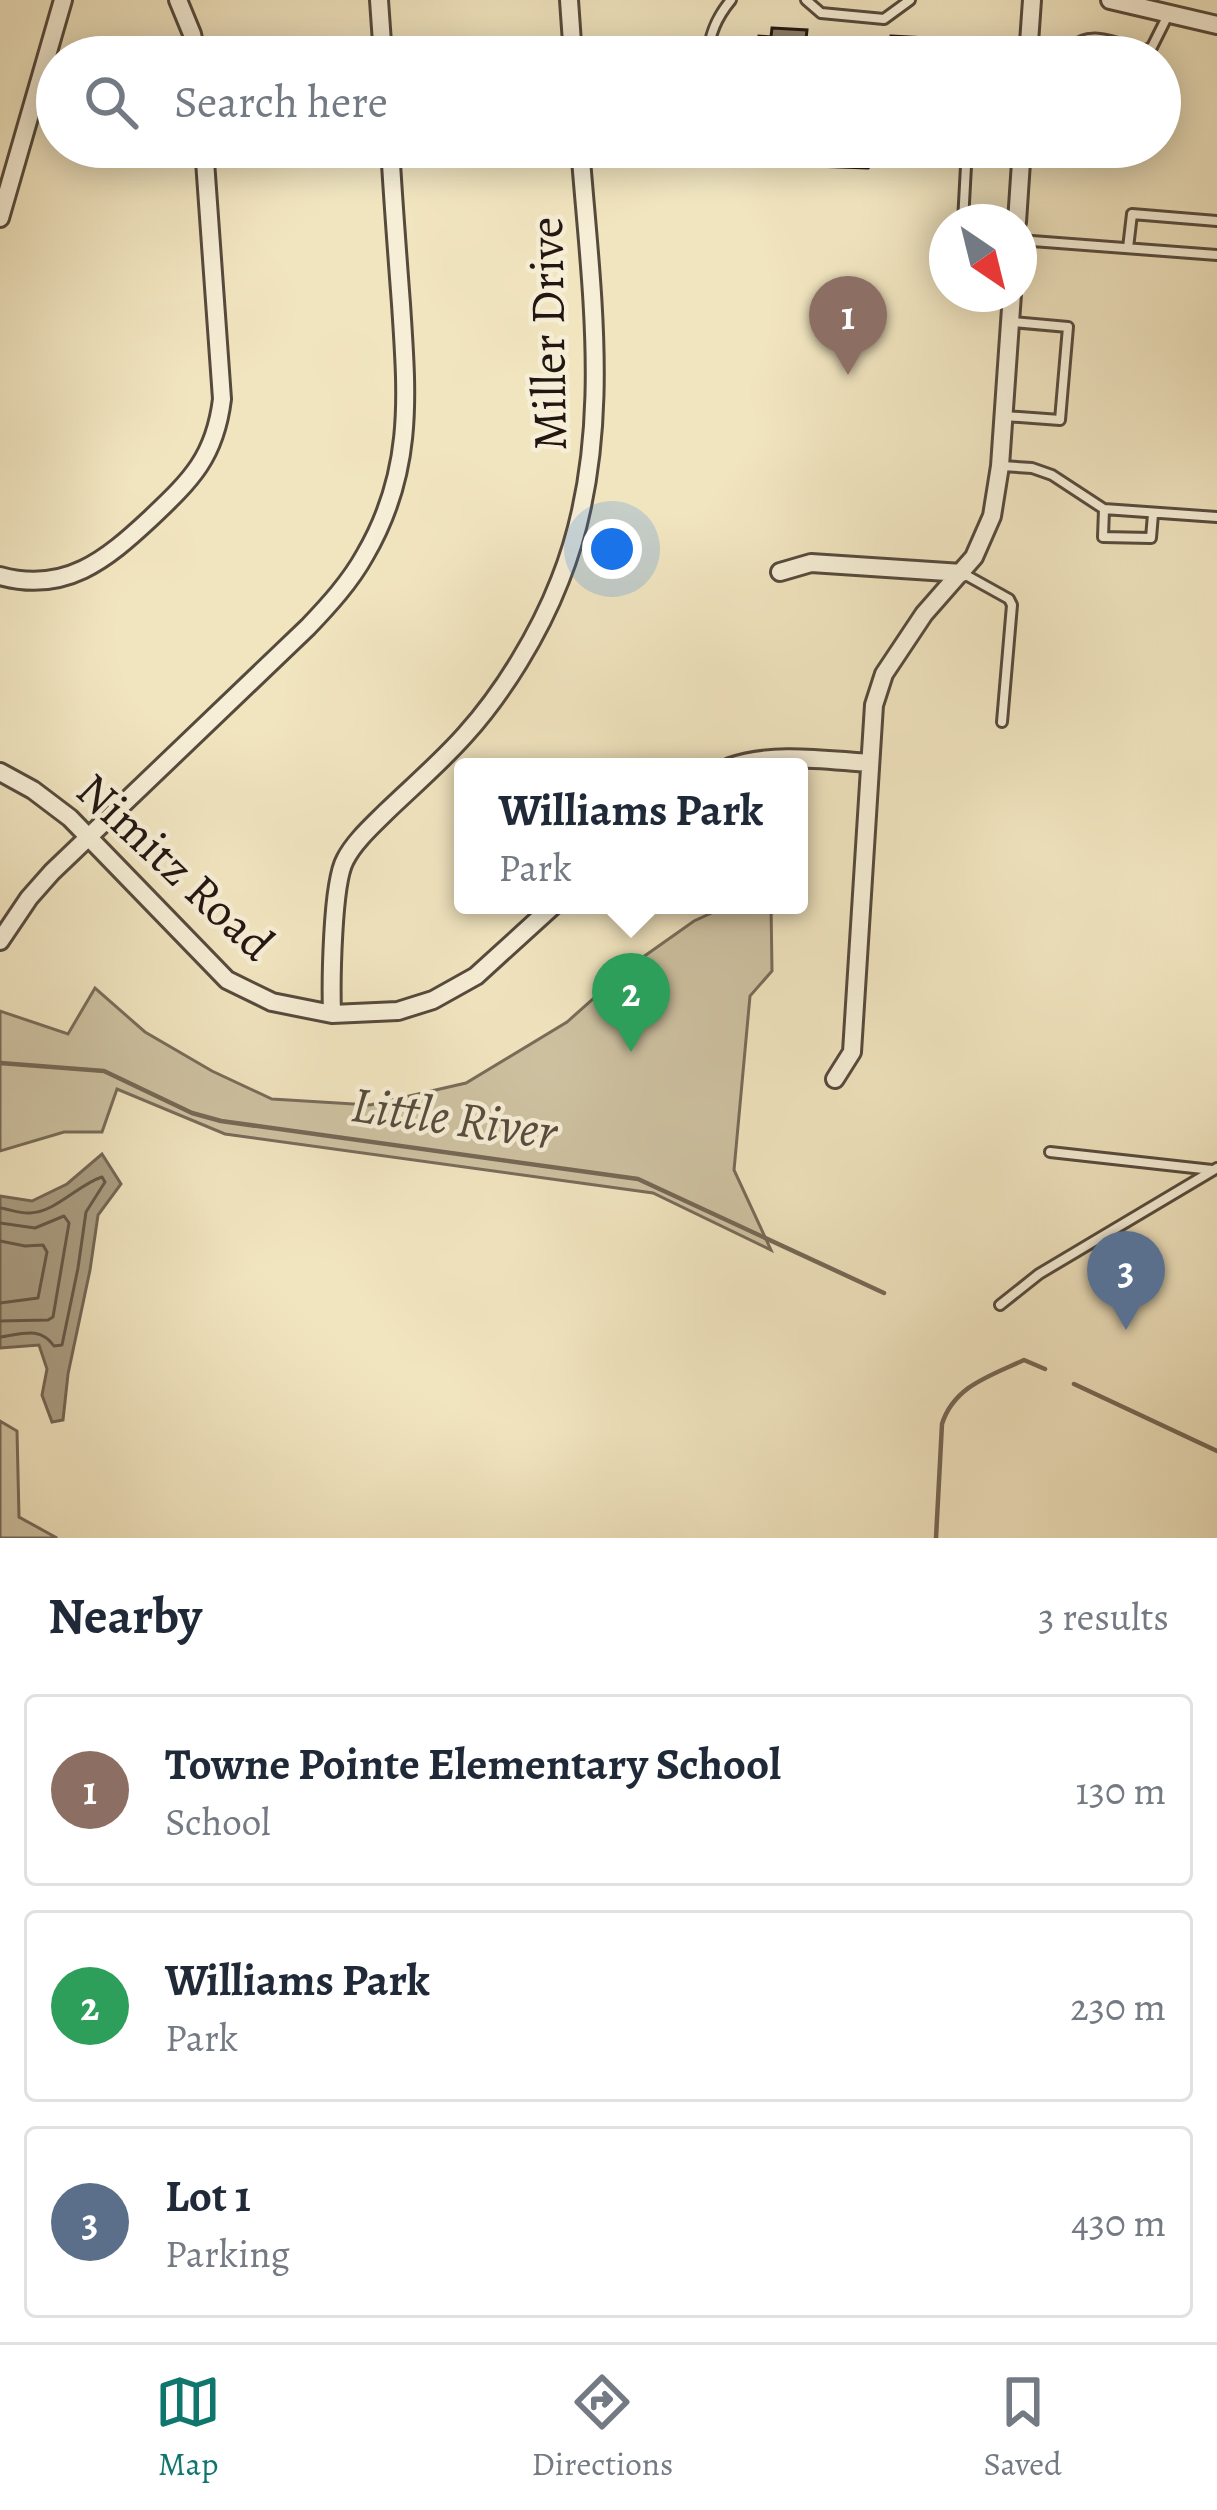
<!DOCTYPE html>
<style>
:root{--surface:#fff;--page:#f2f2f3;--text:#1f2937;--muted:#747a83;--line:#e0e1e3;--accent:#0f766e}
body{margin:0;font-family:Alegreya,serif;background:var(--page);color:var(--text)}
.compass{position:absolute;left:929px;top:204px;width:108px;height:108px;border-radius:50%;background:var(--surface);box-shadow:0 6px 30px #0003;rotate:145deg}
.you{position:absolute;left:612px;top:549px;width:42px;height:42px;margin:-30px;border:9px solid #fff;border-radius:50%;background:#1a73e8;box-shadow:0 0 0 18px #1a73e833}
.badge{display:grid;place-items:center;width:78px;height:78px;border-radius:50%;background:var(--accent);color:#fff;font-size:39px;font-weight:700}
.pin{position:absolute;translate:-50% -99px;filter:drop-shadow(0 3px 6px #0008)}
.pin::after{content:'';position:absolute;top:63px;width:42px;height:36px;background:inherit;clip-path:polygon(0 0,100% 0,50% 100%)}
.popup{position:absolute;left:454px;top:758px;width:354px;height:156px;box-sizing:border-box;display:grid;place-content:center;border-radius:12px;background:var(--surface);filter:drop-shadow(0 3px 9px #0005);font-size:39px;white-space:nowrap;color:var(--muted)}
.popup b{font-size:45px;color:var(--text)}
.popup::after{content:'';position:absolute;left:50%;top:100%;margin-left:-24px;border:24px solid transparent;border-top-color:var(--surface)}
.list{margin:0;padding:0;list-style:none}
h2{display:flex;justify-content:space-between;align-items:center;height:156px;margin:0;padding:0 48px;font-size:51px}
h2 small{font-size:39px;font-weight:400;color:var(--muted)}
.list li{display:grid;grid-template-columns:78px 1fr auto;gap:36px;align-items:center;box-sizing:border-box;height:192px;margin:0 24px 24px;padding:0 24px;border:3px solid var(--line);border-radius:12px}
.list b{display:block;font-size:45px;white-space:nowrap}
.list p{margin:0;font-size:39px;white-space:nowrap;color:var(--muted)}
.list em{font-size:39px;font-style:normal;color:var(--muted)}
.icon{flex:none;width:66px;height:66px;fill:none;stroke:currentColor;stroke-width:2;stroke-linecap:round;stroke-linejoin:round}
.map{position:relative;flex:none;width:1217px;height:1538px;overflow:hidden}
.search{position:absolute;background:var(--surface);box-shadow:0 6px 30px #0003;left:36px;right:36px;top:36px;height:132px;display:flex;align-items:center;gap:30px;box-sizing:border-box;padding:0 42px;border-radius:66px;color:var(--muted);font-size:45px}
.sheet{height:804px;background:var(--surface)}
nav{display:flex;justify-content:space-around;align-items:center;box-sizing:border-box;height:168px;border-top:3px solid var(--line);background:var(--surface);font-size:33px;color:var(--muted)}
nav a{display:grid;justify-items:center;gap:6px}
nav .on{color:var(--accent)}
.map>svg:first-child{display:block}
.green{fill:#cec2a2;stroke:#786c5a;stroke-width:3}
.water{fill:#ab9f84;stroke:#756856;stroke-width:3}
.lines{fill:none;stroke-linecap:round;stroke-linejoin:round}
.shore{stroke:#675a4a;stroke-width:3}
.stream{stroke:#756856;stroke-width:4.5}
.building{fill:#8e826c;stroke:#231611;stroke-width:3}
.lane-casing{stroke:#564a3d;stroke-width:14}
.street-casing{stroke:#564a3d;stroke-width:22}
.lane{stroke:#f6eed6;stroke-width:8}
.street{stroke:#f6eed6;stroke-width:16}
.labels{text-anchor:middle;stroke-width:9;stroke-linejoin:round;paint-order:stroke}
.street-label{font-size:48px;fill:#231611;stroke:#f6eed6}
.water-label{font-size:51px;font-style:italic;fill:#594d3f;stroke:#f6eed6}
</style>
<div class="map">
<svg width="1217" height="1538" viewBox="0 0 1217 1538">
<rect width="100%" height="100%" fill="#f1e5c0"/>
<filter id="stains"><feTurbulence type="fractalNoise" baseFrequency=".00167" numOctaves="4"/><feColorMatrix values="0 0 0 0 .2 0 0 0 0 .09 0 0 0 0 .02 0 0 0 .5 -.17"/></filter>
<radialGradient id="worn" r=".72"><stop offset=".6" stop-color="#630" stop-opacity="0"/><stop offset="1" stop-color="#630" stop-opacity=".3"/></radialGradient>
<path class="green" d="M729,905H771L772,971L750,996L734,1170L771,1250L653,1193L225,1134L117,1089L102,1132H64L0,1151V1011L68,1034L95,988L145,1032L212,1071L272,1099L370,1105L466,1083L567,1022L629,967L694,921Z
M0,1421L17,1431L19,1517L57,1538H0Z"/>
<path class="water" d="M102,1154L121,1184L98,1215L90,1270L68,1374L63,1420L52,1422L42,1395L47,1369L39,1345L0,1348V1196L32,1201L67,1184Z"/>
<g class="lines">
<path class="shore" d="M0,1208C9,1209 21,1214 30,1213C56,1212 79,1184 102,1177L105,1182L86,1212L78,1268L62,1345L54,1346C40,1326 22,1334 0,1337
M0,1223L35,1228L64,1216L69,1223L53,1317L48,1320L0,1321
M0,1241L25,1246L43,1245L47,1252L38,1298L0,1303"/>
<path class="stream" d="M0,1063L104,1071L192,1113L221,1121L638,1179L884,1293
M1074,1384L1217,1451
M936,1538L942,1424C954,1386 990,1376 1024,1360L1045,1369"/>
</g>
<path class="building" d="M772,28L807,30L806,39L819,40L817,57H758L759,36L771,37Z
M891,36L926,38L923,57H877L879,44L890,45Z
M808,147H874V163L868,168L814,166L807,155Z"/>
<g class="lines">
<g class="lane-casing">
<path id="lane" d="M806,0L821,13L884,19L910,0
M708,57C709,34 717,17 731,0
M1071,57V48C1091,28 1120,45 1144,51L1152,47L1168,15
M963,222L967,147L1020,150
M1019,240L1217,255
M1128,248L1132,214L1217,221
M1004,416L1060,420L1068,327L1012,322
M1002,466L1032,468L1052,475L1104,509L1217,517
M1104,509L1103,537L1151,538L1153,514
M964,574L1009,599L1012,605L1002,722
M1050,1152L1212,1170
M1000,1305L1039,1274L1217,1168"/>
</g>
<g class="street-casing">
<path id="street" d="M178,0L192,34L197,57
M379,0L383,57
M569,0L573,57
M1110,0L1217,25
M1028,57L1032,0
M0,218L63,0
M1017,222L1022,147
M780,572L811,563L962,573
M0,576C65,594 106,560 151,518C191,480 215,457 222,399L204,147
M730,767C775,752 823,760 870,763
M0,772L33,790L70,818L227,980L272,1002L332,1014L398,1011L433,1000L476,976L554,905
M0,941L29,898L52,872L308,627C329,605 350,582 365,555C414,471 407,396 401,304C397,251 393,199 390,147
M332,1014C331,983 332,884 345,860C354,842 372,826 386,812C412,787 441,762 465,735C503,693 539,634 560,580C615,442 591,291 580,147
M835,1079L852,1052L874,705L884,674L924,614L974,557L992,516L1000,466L1012,294"/>
</g>
<use href="#lane" class="lane"/>
<use href="#street" class="street"/>
</g>
<g class="labels">
<g class="street-label">
<text transform="translate(547 334) rotate(-91)" y="17">Miller Drive</text>
<text transform="translate(176 866) rotate(43)" y="17">Nimitz Road</text>
</g>
<g class="water-label">
<text transform="translate(454 1117) rotate(8)" y="18">Little River</text>
</g>
</g>
<rect width="100%" height="100%" filter="url(#stains)"/>
<rect width="100%" height="100%" fill="url(#worn)"/>
</svg>
<svg class="compass" viewBox="-18 -18 36 36"><path d="M0-13l5 13h-10z" fill="#e53935"/><path d="M0 13l5-13h-10z" fill="#747a83"/></svg>
<div class="you"></div>
<div class="pin badge" style="left:848px;top:375px;background:#8d6e63">1</div>
<div class="pin badge" style="left:631px;top:1052px;background:#2e9e5b">2</div>
<div class="popup"><b>Williams Park</b>Park</div>
<div class="pin badge" style="left:1126px;top:1330px;background:#5c6f8a">3</div>
<div class="search"><svg class="icon" aria-label="search" viewBox="0 0 24 24"><circle cx="10" cy="10" r="6"/><path d="M15 15l6 6"/></svg>Search here</div>
</div>
<section class="sheet">
<h2>Nearby<small>3 results</small></h2>
<ul class="list">
<li><span class="badge" style="background:#8d6e63">1</span><div><b>Towne Pointe Elementary School</b><p>School</p></div><em>130 m</em></li>
<li><span class="badge" style="background:#2e9e5b">2</span><div><b>Williams Park</b><p>Park</p></div><em>230 m</em></li>
<li><span class="badge" style="background:#5c6f8a">3</span><div><b>Lot 1</b><p>Parking</p></div><em>430 m</em></li>
</ul>
</section>
<nav>
<a class="on"><svg class="icon" aria-label="map" viewBox="0 0 24 24"><path d="M3 6l6-2 6 2 6-2v14l-6 2-6-2-6 2zM9 4v14M15 6v14"/></svg>Map</a>
<a><svg class="icon" aria-label="directions" viewBox="0 0 24 24"><path d="M12 3l9 9-9 9-9-9zM9 14v-3h6M13 9l2 2-2 2"/></svg>Directions</a>
<a><svg class="icon" aria-label="saved" viewBox="0 0 24 24"><path d="M7 4h10v16l-5-4-5 4z"/></svg>Saved</a>
</nav>
